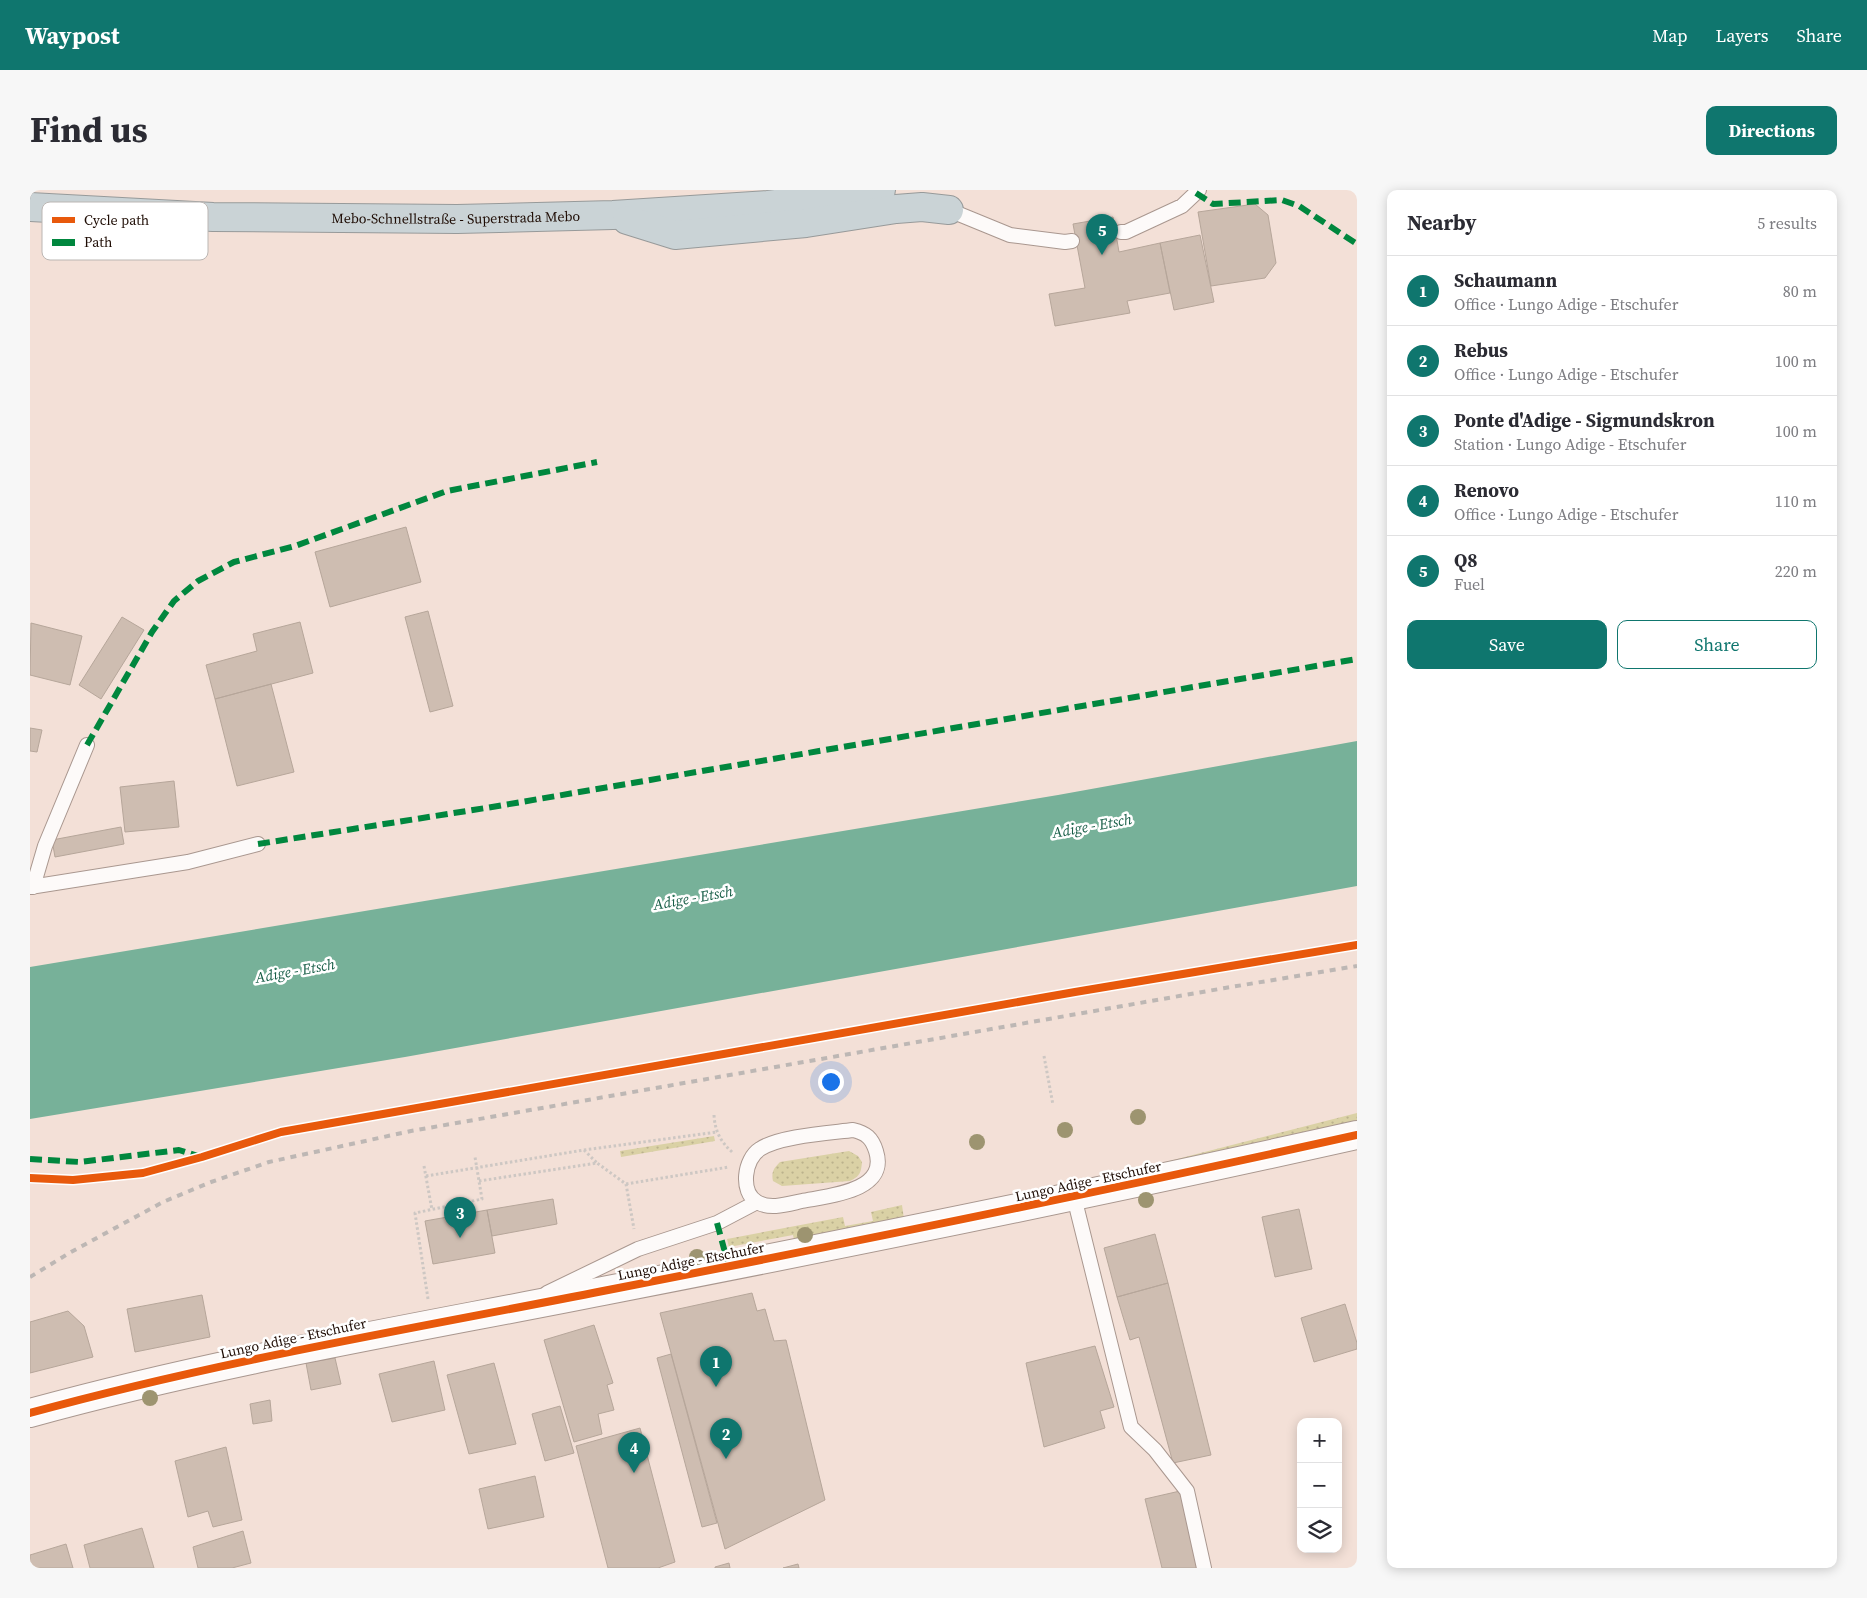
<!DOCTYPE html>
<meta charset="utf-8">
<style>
:root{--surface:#fff;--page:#f7f7f7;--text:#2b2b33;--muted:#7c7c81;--line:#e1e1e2;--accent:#0f766e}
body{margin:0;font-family:"Source Serif 4",serif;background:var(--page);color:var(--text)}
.controls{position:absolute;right:15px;bottom:15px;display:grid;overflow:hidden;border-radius:10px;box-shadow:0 2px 12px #0003}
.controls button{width:45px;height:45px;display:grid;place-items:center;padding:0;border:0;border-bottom:1px solid var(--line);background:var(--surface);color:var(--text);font:25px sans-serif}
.you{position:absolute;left:800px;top:891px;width:18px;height:18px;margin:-12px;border:4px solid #fff;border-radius:50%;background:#1a73e8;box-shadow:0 0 0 8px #1a73e833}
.badge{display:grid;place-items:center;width:32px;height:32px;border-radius:50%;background:var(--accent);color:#fff;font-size:16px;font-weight:700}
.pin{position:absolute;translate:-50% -41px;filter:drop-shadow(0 1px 2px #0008)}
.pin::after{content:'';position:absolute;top:26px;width:18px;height:15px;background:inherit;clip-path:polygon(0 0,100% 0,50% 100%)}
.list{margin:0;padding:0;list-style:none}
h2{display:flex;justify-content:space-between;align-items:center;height:65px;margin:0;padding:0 20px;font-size:21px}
h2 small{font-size:16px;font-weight:400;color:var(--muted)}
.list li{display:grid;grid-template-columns:32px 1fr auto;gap:15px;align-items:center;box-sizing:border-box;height:70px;padding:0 20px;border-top:1px solid var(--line)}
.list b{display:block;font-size:19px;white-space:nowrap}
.list p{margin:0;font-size:16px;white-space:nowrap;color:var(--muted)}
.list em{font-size:16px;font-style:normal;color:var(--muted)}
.actions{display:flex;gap:10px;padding:15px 20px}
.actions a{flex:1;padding:11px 0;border:1px solid var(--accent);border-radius:10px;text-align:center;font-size:18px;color:var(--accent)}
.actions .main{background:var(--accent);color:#fff}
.icon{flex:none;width:28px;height:28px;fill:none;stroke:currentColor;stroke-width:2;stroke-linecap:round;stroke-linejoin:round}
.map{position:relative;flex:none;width:1327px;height:1378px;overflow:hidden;border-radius:10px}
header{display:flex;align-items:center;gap:30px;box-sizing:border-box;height:70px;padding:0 25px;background:var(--accent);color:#fff}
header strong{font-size:24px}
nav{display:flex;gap:28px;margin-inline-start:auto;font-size:18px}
.intro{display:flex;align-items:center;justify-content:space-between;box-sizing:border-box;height:120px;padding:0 30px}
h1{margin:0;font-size:35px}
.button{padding:12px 22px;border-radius:10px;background:var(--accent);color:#fff;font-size:18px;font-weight:700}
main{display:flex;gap:30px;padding:0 30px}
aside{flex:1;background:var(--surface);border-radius:10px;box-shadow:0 2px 12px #0003}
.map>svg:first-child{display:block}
.grass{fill:url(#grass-dots)}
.water{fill:#77b199}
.building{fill:#cebdb1;stroke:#b6a69a}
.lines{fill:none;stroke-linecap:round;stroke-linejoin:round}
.lane-casing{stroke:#a9978f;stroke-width:16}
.street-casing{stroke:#a9978f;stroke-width:30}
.highway-casing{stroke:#979a9a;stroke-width:30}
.path{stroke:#cdc7c3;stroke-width:3;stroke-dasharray:2.5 2.5;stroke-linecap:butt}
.lane{stroke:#fdfaf9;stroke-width:14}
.street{stroke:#fdfaf9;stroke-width:28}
.highway{stroke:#cad3d6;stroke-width:28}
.rail{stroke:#bdb7b4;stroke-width:4;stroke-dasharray:6 6;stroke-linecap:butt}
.quiet{stroke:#00873e;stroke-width:6;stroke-dasharray:12 6;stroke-linecap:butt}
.cycleway-casing{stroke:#fff;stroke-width:11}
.cycleway{stroke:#e8590c;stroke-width:8}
.tree{fill:#9d9470}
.labels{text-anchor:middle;stroke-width:5;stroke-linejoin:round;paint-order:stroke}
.street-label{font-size:14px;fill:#1d0b03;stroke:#fff}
.water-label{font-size:15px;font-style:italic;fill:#165d46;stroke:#fff}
.key{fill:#fff;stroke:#bbb6b3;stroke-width:1}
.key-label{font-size:14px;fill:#1d0b03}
</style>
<header>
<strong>Waypost</strong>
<nav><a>Map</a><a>Layers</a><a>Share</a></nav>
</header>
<div class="intro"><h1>Find us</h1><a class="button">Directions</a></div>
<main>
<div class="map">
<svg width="1327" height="1378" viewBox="0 0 1327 1378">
<defs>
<pattern id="grass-dots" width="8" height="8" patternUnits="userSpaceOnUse" patternTransform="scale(1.25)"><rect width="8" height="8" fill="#dad1a5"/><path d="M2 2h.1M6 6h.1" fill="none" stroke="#bbb28c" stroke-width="1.8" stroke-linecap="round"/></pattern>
</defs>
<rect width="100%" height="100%" fill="#f3e0d7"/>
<path class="grass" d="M1327,923V938L766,1059L763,1045L699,1057L697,1049L813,1027L815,1036L843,1031L841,1022L872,1015L874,1029L1112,978Z
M684,946L685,951L591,967L590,961Z
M819,961L828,966L832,972C831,983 830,986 820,991L752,996L743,991C741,982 744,978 750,972Z"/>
<path class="water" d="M1327,551V696L375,867L0,929V777L1028,605Z"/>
<path class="building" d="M1225,14L1238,25L1246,73L1235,88L1181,96L1168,22Z
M1083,27L1089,62L1130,53L1140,103L1097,111L1100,123L1025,136L1019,104L1055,98L1043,34Z
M1170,45L1184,112L1144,120L1130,53Z
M376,337L391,392L300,417L285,362Z
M398,421L423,516L400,522L375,427Z
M92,427L114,440L71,509L49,495Z
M270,432L283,483L185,509L176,475L227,461L223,444Z
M1,433L52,446L40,495L0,485Z
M241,494L264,582L207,596L185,509Z
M0,538L12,540L7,562L0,561Z
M144,591L149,637L95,642L90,597Z
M91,637L94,654L25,667L22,650Z
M523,1009L527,1034L462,1046L457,1020Z
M1269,1019L1282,1079L1245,1087L1232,1027Z
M457,1020L465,1063L403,1074L395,1031Z
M1125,1044L1138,1093L1087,1107L1074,1058Z
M1138,1093L1181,1265L1143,1273L1109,1147L1100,1150L1087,1107Z
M722,1103L727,1121L735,1119L744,1151L756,1150L795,1310L695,1359L630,1123Z
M172,1105L180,1147L105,1162L97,1119Z
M1315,1114L1327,1153V1159L1284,1172L1271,1128Z
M38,1121L54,1136L63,1167L0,1183V1132Z
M564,1135L583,1193L577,1195L584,1220L568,1224L572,1244L544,1252L514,1150Z
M1065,1156L1084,1217L1070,1221L1075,1238L1014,1257L996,1173Z
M641,1164L687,1333L672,1337L627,1168Z
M305,1168L311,1194L281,1200L276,1173Z
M404,1171L415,1220L362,1232L349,1184Z
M464,1173L486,1254L439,1264L417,1185Z
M240,1210L242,1231L223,1234L220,1214Z
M530,1216L544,1263L515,1271L502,1224Z
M610,1238L645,1372L628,1378H578L546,1256Z
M196,1257L212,1330L183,1337L178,1321L158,1327L145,1271Z
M505,1286L514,1327L458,1339L449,1299Z
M1150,1301L1169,1378H1132L1115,1309Z
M112,1338L124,1378H60L54,1355Z
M213,1341L221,1373L202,1378H168L163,1357Z
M36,1354L43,1378H0V1365Z
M699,1373L700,1378H685V1377Z
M768,1374L769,1378H753Z"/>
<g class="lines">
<g class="lane-casing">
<path id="lane" d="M919,20L980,45L1035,52L1042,51
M1091,42H1096L1152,16L1169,0
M0,697L158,672L228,654
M3,697L15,656L57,555
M823,940C836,943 842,948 846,961C859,1002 797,1006 772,1011C758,1014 740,1020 727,1012C710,1002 714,969 730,959C749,946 799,943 823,940Z
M1044,1007L1101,1237L1125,1260L1157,1301L1174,1378
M517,1103L608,1059L687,1033L727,1012"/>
</g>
<g class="street-casing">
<path id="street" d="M0,1223C189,1171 381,1139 573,1101C825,1052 1076,1001 1327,945"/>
</g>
<g class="highway-casing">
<g id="highway">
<path id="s1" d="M0,17L183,27L427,29L583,25L738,15L851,0"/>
<path d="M597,30L645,45L776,33L866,19L892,17L919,20"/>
</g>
</g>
<path class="path" d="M1014,866L1023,915
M684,925C685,941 690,951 702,962
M554,960L567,973
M394,976L402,1020
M396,986L554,960L687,942
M449,991L567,973L596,994L604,1039
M596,994L699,977
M398,1109L385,1023L452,1009L445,967"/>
<use href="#lane" class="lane"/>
<use href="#street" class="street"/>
<use href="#highway" class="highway"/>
<path class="rail" d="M0,1087L41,1062L133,1012L181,992L239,972L381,941L1195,798L1327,776"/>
<path class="quiet" d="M1166,3L1183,14L1252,10L1269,16L1327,54
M57,555L122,442L144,411L168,391L204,372L265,356L417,301L567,272
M228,654L462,617L1327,469
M0,969L50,972L149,960L168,966
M687,1033L699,1077"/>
<g class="cycleway-casing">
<path id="cycleway" d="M0,988L43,990L113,983L172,967L251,942L1045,802L1327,755
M0,1223C189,1171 381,1139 573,1101C825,1052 1076,1001 1327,945"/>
</g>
<use href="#cycleway" class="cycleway"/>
</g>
<g class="tree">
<circle cx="1108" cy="927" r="8"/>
<circle cx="1035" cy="940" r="8"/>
<circle cx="947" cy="952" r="8"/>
<circle cx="1116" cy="1010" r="8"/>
<circle cx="775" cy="1045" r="8"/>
<circle cx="667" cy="1067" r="8"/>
<circle cx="120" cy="1208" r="8"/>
</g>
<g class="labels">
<g class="street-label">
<text dy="5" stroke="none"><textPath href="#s1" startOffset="426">Mebo-Schnellstraße - Superstrada Mebo</textPath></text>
<text transform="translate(1058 991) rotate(-12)" y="5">Lungo Adige - Etschufer</text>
<text transform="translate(661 1071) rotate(-11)" y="5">Lungo Adige - Etschufer</text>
<text transform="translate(263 1148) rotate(-12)" y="5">Lungo Adige - Etschufer</text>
</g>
<g class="water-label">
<text transform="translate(1062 636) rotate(-10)" y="5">Adige - Etsch</text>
<text transform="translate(663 708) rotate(-10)" y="5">Adige - Etsch</text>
<text transform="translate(265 781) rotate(-10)" y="5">Adige - Etsch</text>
</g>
</g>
<rect x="12" y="12" width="166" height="58" rx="8" class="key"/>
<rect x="22" y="27" width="23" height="6" fill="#e8590c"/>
<rect x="22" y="49" width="23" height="7" fill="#00873e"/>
<g class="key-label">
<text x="54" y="35">Cycle path</text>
<text x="54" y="57">Path</text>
</g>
</svg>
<div class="controls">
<button>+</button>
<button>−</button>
<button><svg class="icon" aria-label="layers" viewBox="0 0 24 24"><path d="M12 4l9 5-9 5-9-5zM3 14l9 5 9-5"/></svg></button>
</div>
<div class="you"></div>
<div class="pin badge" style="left:686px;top:1197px">1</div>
<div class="pin badge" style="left:696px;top:1269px">2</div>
<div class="pin badge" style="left:430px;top:1048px">3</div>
<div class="pin badge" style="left:604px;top:1283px">4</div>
<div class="pin badge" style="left:1072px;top:65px">5</div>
</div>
<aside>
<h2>Nearby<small>5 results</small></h2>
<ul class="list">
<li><span class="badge">1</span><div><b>Schaumann</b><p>Office · Lungo Adige - Etschufer</p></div><em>80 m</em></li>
<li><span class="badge">2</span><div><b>Rebus</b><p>Office · Lungo Adige - Etschufer</p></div><em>100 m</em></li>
<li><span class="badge">3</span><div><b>Ponte d'Adige - Sigmundskron</b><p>Station · Lungo Adige - Etschufer</p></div><em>100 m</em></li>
<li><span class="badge">4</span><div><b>Renovo</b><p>Office · Lungo Adige - Etschufer</p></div><em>110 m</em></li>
<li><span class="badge">5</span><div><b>Q8</b><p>Fuel</p></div><em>220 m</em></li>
</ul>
<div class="actions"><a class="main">Save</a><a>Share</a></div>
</aside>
</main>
